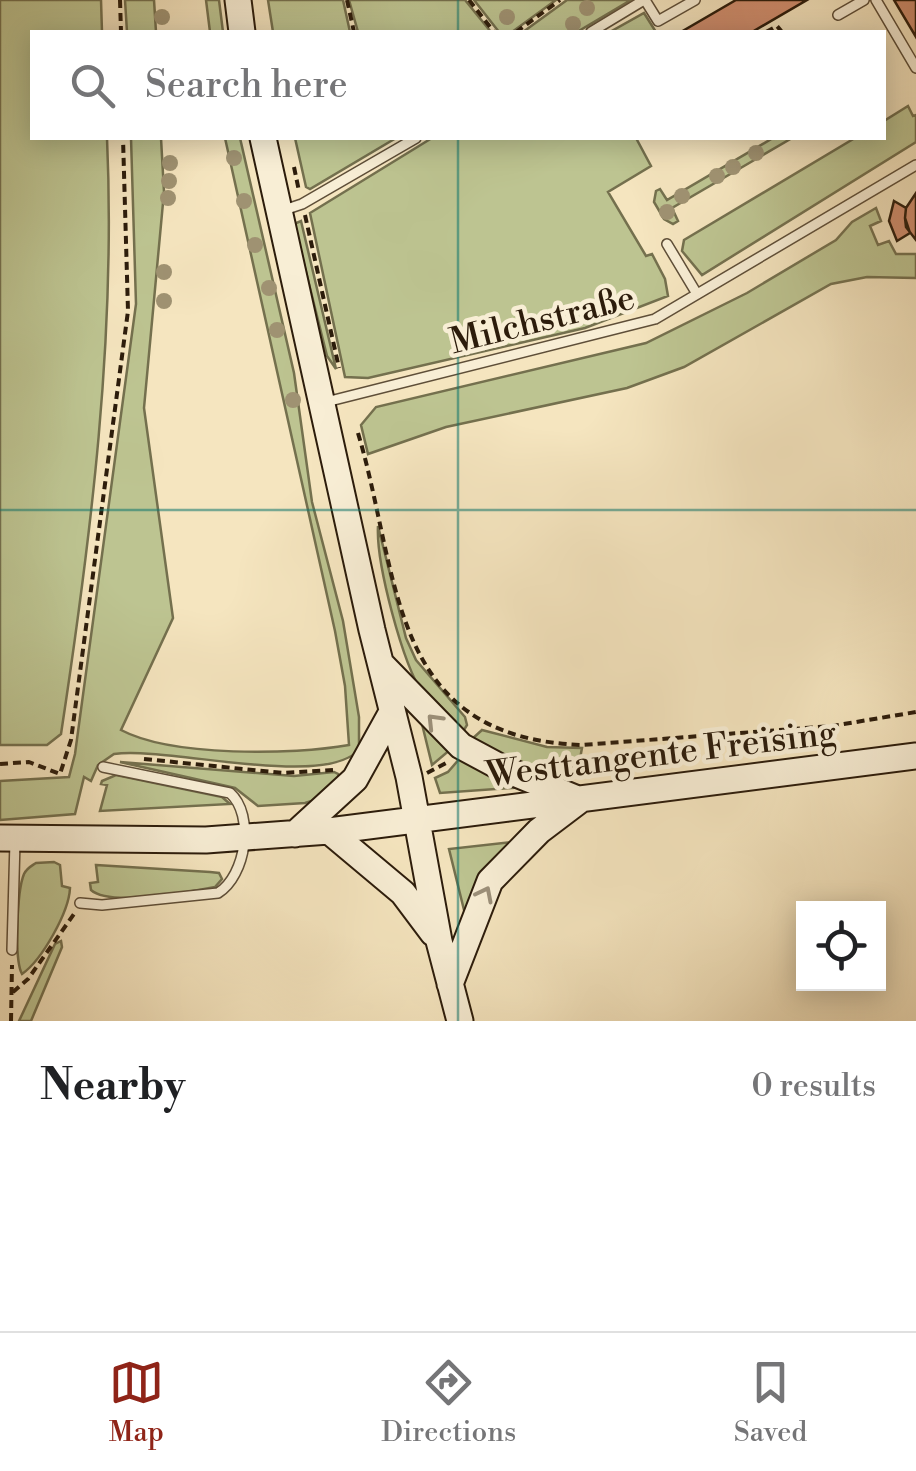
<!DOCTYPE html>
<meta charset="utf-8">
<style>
:root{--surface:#fff;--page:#f2f2f2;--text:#202124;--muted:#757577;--line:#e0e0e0;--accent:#8f2418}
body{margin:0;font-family:"Libre Bodoni",serif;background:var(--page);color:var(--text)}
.controls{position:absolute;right:30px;bottom:30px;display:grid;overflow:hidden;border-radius:0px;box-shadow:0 5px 25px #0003}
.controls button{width:90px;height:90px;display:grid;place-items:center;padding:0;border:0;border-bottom:2px solid var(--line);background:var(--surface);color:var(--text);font:50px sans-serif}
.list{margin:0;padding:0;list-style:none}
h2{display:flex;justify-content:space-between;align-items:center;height:130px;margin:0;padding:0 40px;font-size:42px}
h2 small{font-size:32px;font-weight:400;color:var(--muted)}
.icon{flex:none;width:55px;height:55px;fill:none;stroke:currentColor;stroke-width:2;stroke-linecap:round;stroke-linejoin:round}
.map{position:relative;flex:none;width:916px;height:1021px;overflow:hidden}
.search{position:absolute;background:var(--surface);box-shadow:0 5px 25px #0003;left:30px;right:30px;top:30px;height:110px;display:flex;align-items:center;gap:25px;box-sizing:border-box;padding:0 35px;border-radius:0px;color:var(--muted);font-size:38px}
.sheet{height:310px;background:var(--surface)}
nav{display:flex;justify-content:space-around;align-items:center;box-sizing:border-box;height:140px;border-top:2px solid var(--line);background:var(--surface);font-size:28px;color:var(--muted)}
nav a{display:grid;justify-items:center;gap:5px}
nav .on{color:var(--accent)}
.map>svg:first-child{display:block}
.green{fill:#bdc491;stroke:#74704e;stroke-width:2.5}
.building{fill:#d08e6f;stroke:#2c1c0b;stroke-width:2.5}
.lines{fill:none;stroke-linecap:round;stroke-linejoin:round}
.lane-casing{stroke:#5e4e38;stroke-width:12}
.secondary-casing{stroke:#2c1c0b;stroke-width:29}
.path{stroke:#2c1c0b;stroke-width:4;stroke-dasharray:8 5;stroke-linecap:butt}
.lane{stroke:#f8eed5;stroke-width:9}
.secondary{stroke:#f8eed5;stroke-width:25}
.tree{fill:#9f9272}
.oneway{stroke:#9c907a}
.grid{fill:none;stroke:#0f766e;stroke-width:2.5;stroke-opacity:0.55}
.labels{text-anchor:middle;stroke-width:9;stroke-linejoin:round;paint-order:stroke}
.street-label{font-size:35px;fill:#2c1c0b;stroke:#f8eed5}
</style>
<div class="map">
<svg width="916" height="1021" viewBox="0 0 916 1021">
<rect width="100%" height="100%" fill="#f5e5bf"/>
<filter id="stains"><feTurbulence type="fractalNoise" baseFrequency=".002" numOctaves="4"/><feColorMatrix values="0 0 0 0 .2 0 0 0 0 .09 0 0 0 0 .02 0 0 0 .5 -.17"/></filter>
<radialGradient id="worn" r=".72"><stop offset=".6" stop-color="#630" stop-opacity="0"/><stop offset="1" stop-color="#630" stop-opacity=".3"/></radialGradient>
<path class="green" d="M0,0H101L102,32H32V138H107C116,337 91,537 61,734L47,745H0Z
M125,0H154L156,32H127Z
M206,0H219L223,32H210Z
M268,0H343L350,32H273Z
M349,0H465L491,32H358Z
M474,0H556L512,32H499Z
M567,0H631L577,32H523Z
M644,13L656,32H610Z
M908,106L913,116L916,115V142L702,275L682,251L684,240L855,138H884V121Z
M131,138H161L164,192L144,408L173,618L121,730C172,757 293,755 349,745L345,686L335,631L225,138H240L294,373L312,502L343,621L359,717V750C322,789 167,746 114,754L98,765L91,781L84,777L75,814L0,820V781L69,777L75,754L136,304Z
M295,138H396L310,189L306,187Z
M432,138H636L651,166L608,192L646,256L652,254L665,279L668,296L585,328L368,378L345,377L310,213Z
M773,138H792L672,208L678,221L673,224L664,219L654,202L656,191L660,189L667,200Z
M876,208L881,221L870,226L878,245L889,241L896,254H916V278L867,277L831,284L684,367L627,388L446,427L368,454L361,425L376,407L646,343L747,293L836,240L852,222Z
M301,221L336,369L327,356L294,224Z
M378,526L406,638L416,660L465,717L467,725L461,735C449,722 434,710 424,696C402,663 376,563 378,526Z
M422,724L451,749L432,765Z
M482,730L547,747L582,748L579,764C546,787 501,755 472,739Z
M461,757L525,787L440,793L435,778L448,772Z
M120,762L294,776L334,772L338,774L341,782L318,799L305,803L258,806L235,788Z
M116,775L222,797L230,804L100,811L107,785L101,784L102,781Z
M512,842L465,914L449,849Z
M54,862L60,865L62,886L70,888C69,912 42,960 22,974C14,960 17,891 24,874C27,868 30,867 36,863Z
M96,865L210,872L219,873L222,879L215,887C189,892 110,907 91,890L90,883L98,882Z
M61,941L62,947L31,1021H19L55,944Z"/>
<path class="building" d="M736,0H807L752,32H681Z
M894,0H916V37Z
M916,193V240L906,227L905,218L906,208Z
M894,201L906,208L905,218L910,233L897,241L889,221Z"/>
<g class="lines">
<g class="lane-casing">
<path id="lane" d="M645,0L658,21L695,0
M876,0L916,68
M838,15L864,0
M591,32L644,0
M281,211L302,204L416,138
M667,244L697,294
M326,402L655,319L916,165
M80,903L102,905L218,893C246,876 255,815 230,793L103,767
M12,950L15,841"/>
</g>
<g class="secondary-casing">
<path id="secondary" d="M238,0L242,32
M263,138L372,630L409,777L439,941L460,1021
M381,664L461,746L502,768L575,798
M329,831L403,893L433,933
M295,834L355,779L392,712
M0,838L206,840L329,831L916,756
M450,984L490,881L539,831L580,800"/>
</g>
<path class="path" d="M120,0L121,32
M347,0L354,32
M469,0L494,32
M516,32L560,0
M766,32L777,26L782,32
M294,167L299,191
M305,215L339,368
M358,433C401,577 387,738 582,745L832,726L916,712
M144,759L283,773L333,770
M0,764L29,762L60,774L71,740L128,311L123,138
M427,773L450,761
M13,992L28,979L74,914
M11,1021L12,965"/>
<use href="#lane" class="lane"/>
<use href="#secondary" class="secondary"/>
</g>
<g class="tree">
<circle cx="587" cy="8" r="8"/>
<circle cx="162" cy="17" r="8"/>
<circle cx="507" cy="17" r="8"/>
<circle cx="573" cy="24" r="8"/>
<circle cx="756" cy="153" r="8"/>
<circle cx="234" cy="158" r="8"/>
<circle cx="170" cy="163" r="8"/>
<circle cx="733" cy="167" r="8"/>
<circle cx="717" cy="176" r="8"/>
<circle cx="169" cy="181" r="8"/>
<circle cx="682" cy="196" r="8"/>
<circle cx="168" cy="198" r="8"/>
<circle cx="244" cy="201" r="8"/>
<circle cx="667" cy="212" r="8"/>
<circle cx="255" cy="245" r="8"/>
<circle cx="164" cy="272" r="8"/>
<circle cx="269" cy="288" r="8"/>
<circle cx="164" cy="301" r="8"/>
<circle cx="277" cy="330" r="8"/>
<circle cx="293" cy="400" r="8"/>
</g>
<defs><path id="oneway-chevron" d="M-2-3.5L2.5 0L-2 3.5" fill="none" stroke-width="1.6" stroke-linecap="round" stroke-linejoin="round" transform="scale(2.5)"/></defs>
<g class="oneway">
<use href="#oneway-chevron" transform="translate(434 721) rotate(-134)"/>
<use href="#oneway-chevron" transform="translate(485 894) rotate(-63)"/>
</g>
<path class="grid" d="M458,0V32M458,138V1021M0,510H916"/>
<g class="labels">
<g class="street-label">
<text transform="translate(542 319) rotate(-14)" y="12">Milchstraße</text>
<text transform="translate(661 753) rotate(-7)" y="12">Westtangente Freising</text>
</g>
</g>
<rect width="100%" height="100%" filter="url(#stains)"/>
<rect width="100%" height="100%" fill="url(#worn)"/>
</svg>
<div class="controls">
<button><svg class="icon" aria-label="locate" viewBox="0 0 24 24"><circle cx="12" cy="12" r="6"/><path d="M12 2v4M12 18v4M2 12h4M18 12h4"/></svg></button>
</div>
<div class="search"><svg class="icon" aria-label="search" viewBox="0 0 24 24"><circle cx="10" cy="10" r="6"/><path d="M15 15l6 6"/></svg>Search here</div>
</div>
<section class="sheet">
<h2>Nearby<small>0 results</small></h2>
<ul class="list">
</ul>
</section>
<nav>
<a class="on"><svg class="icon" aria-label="map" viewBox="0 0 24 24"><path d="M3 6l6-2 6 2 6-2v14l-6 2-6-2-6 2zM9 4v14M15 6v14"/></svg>Map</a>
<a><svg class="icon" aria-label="directions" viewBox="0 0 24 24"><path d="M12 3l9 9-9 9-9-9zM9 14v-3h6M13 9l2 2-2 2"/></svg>Directions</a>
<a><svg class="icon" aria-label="saved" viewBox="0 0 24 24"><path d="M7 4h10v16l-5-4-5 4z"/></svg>Saved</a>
</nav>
